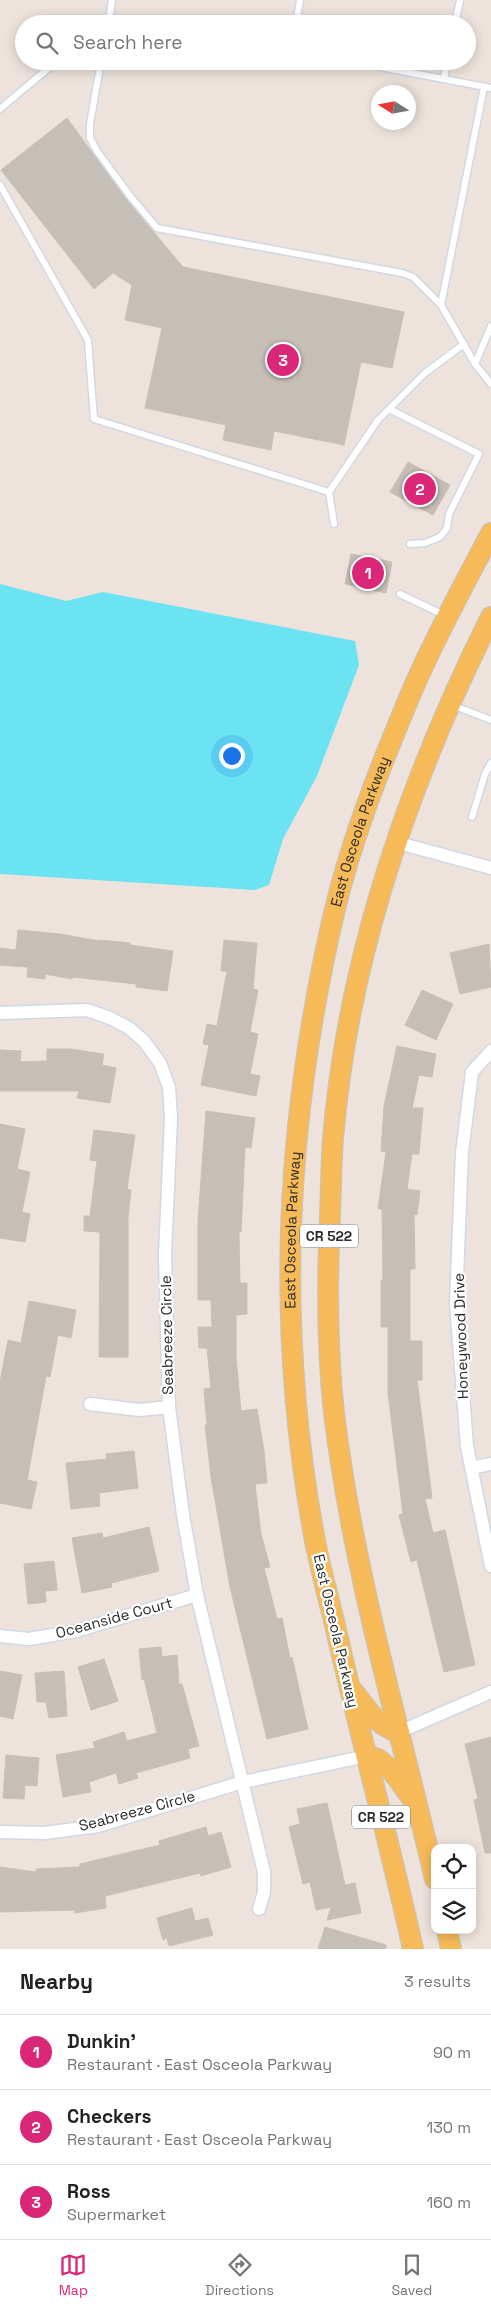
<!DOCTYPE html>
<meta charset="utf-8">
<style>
:root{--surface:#fff;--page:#f2f2f2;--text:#222;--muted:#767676;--line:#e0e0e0;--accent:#db2777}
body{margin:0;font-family:"Space Grotesk",sans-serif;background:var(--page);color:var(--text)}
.controls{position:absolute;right:15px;bottom:15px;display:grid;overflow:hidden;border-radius:10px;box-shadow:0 2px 12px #0003}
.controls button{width:45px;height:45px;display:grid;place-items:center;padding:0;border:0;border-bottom:1px solid var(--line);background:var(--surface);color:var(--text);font:25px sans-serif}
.compass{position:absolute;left:371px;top:85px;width:45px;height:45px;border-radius:50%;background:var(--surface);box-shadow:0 2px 12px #0003;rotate:281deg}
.you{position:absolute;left:231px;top:755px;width:18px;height:18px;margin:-12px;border:4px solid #fff;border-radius:50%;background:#1a73e8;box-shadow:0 0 0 8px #1a73e833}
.badge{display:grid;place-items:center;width:32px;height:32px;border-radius:50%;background:var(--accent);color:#fff;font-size:16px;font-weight:700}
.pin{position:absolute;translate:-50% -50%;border:2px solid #fff;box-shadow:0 1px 5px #0006}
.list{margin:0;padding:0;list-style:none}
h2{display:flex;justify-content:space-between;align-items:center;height:65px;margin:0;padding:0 20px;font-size:21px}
h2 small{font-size:16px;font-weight:400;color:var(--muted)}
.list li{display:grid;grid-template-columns:32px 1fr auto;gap:15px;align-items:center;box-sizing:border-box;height:75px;padding:0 20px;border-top:1px solid var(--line)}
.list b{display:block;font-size:19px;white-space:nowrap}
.list p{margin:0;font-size:16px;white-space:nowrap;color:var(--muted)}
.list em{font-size:16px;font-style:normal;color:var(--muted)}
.icon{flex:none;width:28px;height:28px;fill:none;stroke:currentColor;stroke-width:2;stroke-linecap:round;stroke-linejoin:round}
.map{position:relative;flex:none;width:491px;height:1949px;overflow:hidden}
.search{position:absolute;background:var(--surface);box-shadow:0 2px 12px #0003;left:15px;right:15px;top:15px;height:55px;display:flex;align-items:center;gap:12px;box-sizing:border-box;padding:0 18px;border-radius:28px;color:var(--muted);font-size:19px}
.sheet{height:290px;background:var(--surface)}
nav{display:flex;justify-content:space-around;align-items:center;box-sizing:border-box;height:70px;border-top:1px solid var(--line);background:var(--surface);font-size:14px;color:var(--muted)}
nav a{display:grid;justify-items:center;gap:2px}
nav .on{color:var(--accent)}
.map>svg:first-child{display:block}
.water{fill:#6be3f3}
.building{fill:#c6bfb8;stroke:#c9bfb6}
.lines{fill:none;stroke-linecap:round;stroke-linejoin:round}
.lane-casing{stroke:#d1d8e4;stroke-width:9}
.street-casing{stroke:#d1d8e4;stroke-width:15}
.primary-casing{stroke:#c4c4c4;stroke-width:22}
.lane{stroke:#fff;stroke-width:6}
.street{stroke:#fff;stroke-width:12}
.primary{stroke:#f6ba59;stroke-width:20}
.labels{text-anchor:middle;stroke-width:4.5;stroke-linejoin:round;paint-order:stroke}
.shield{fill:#fff;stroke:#6b6b6b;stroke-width:1}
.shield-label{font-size:14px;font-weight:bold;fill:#2b2b2b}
.street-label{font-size:15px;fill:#2b2b2b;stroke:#fff}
</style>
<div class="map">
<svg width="491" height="1949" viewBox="0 0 491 1949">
<rect width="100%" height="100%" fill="#ede3dc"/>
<path class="water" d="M0,584L66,601L103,592L355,641L359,665L317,776L283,839L269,885L255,890L0,874Z"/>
<path class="building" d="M67,118L126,199L183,267L404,312L392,368L361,362L344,445L274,431L271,450L223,440L226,425L145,408L162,328L125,320L132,285L113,273L94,289L1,170Z
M408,462L450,485L433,515L390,492Z
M351,554L392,562L386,593L345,584Z
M18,930L60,934L99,941V940L130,943V945L173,951L167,991L136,987V984L73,977L72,979L45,974V979L27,977L28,967L0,965V948L16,950Z
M224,940L257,943L253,989L258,990L250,1032L258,1034L250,1074L260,1076L256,1096L201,1085L209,1045L203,1044L207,1024L217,1026L227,971H221Z
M489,944L491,987L460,994L450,953Z
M422,990L453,1004L436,1040L405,1025Z
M397,1046L436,1054L432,1077L419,1075L412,1108H423L419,1154H412L407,1189L420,1191L417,1215L414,1214L415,1269H410V1341H422V1380H417L432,1498L425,1499L433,1533L445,1530L475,1665L444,1672L417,1560L411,1562L399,1515L403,1514L388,1393V1327H381V1280H383L382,1209H378L386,1152L381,1151L384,1106Z
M47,1049H70L104,1054L102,1065L116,1068L110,1103L77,1098L79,1091H0V1050L21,1051L20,1062L47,1061Z
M206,1111L255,1118L251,1148L245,1147L241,1232H239L240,1283H247V1314L236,1315V1358L241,1411L257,1409L264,1451L267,1483L255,1484L261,1534L270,1567L264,1568L277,1619L282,1618L290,1658L292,1657L308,1729L267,1739L230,1587L211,1477L205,1425H207L204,1389L211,1388L207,1348H199L198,1327H212L211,1300H198V1221Z
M0,1124L25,1129L17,1169L30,1172L22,1212L30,1214L25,1242L0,1238Z
M94,1130L135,1135L127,1189L131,1190L128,1218V1357H99L100,1232L84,1231V1216H90L97,1161L90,1160Z
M29,1301L76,1310L71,1338L58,1335L50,1377L46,1376L27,1480L37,1482L31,1509L0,1503V1382L8,1340L21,1343Z
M134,1451L138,1488L99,1493L100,1506L71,1509L66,1463L107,1459L106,1454Z
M149,1527L159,1571L111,1583L112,1587L82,1593L72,1538L102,1533L103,1538Z
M54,1561L57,1590L45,1591L46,1602L28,1604L24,1564Z
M161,1647L162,1657L177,1655L179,1684H182L199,1746L188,1749L190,1758L136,1773L138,1778L119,1784L116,1773L89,1782L91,1792L63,1797L56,1755L95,1748L93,1742L124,1732L127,1741L157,1733L144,1679L142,1680L139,1649Z
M104,1659L118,1701L91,1710L78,1667Z
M0,1671L22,1675L13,1719L0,1716Z
M64,1671L67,1716L49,1718L46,1702H37L35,1673Z
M491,1737V1853H485L474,1800L478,1799L465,1744Z
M6,1755L39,1758L37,1786L25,1785L24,1799L3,1798Z
M327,1803L345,1885L355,1883L361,1913L327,1920L331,1907L316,1910L310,1882L303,1884L289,1827L300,1824L297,1809Z
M206,1827L208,1836L221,1832L231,1867L201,1876L200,1873L105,1896L106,1908L75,1913L74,1910L0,1912V1867L36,1872V1869L80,1867V1864L160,1845L159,1841Z
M192,1908L195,1921L208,1918L213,1935L169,1946L167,1938L163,1940L157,1918Z
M325,1927L386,1945V1949H318Z"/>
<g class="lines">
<g class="lane-casing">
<path id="lane" d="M109,21L112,0
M101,24L109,17L146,24
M296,24L300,0
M455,24L460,0
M101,61L90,124V138L97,151L130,196L157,228L402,273L413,277L441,305
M349,61L491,88
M444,79L447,61
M484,87L441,305L475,364L491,384
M0,109L57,61
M0,185L88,340L94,419L329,492L378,420L425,373L464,344
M475,364L491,326
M389,409L479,454L449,514L447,528L440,537L425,543L410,544
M329,492L334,524
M400,594L444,615
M452,705L491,720
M472,817L485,774L491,763"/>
</g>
<g class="street-casing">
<path id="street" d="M395,842L491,868
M0,1013L87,1010L110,1018L129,1028L144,1041L160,1063L169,1087L171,1118L165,1255L169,1407L183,1515L197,1595L264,1872V1892L259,1909
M491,1051L472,1072L462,1153L456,1303L467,1446L491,1566
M90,1404L139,1410L169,1407
M471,1468L491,1464
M0,1636L29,1639L76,1631L197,1595
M399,1732L491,1692
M0,1832L44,1833L98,1826L243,1782L367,1756"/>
</g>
<g class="primary-casing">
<g id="primary">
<path d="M353,1691C366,1707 377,1727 399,1732"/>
<path d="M367,1756C386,1756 402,1786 413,1800"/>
<path d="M435,1879C399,1725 353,1571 334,1413C327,1349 327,1282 330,1217C331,1191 331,1165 333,1139C348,956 409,781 491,617"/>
<path d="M447,1930L451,1949"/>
<path id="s1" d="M413,1949C390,1844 361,1739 337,1634C330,1603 321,1572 315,1541C275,1326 285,1125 334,913C352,837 382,762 412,691C435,637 464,585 491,533"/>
</g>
</g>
<use href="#lane" class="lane"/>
<use href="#street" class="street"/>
<use href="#primary" class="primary"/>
</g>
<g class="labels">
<g class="shield">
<rect x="300" y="1224.5" width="58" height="23" rx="4"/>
<rect x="352" y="1805.5" width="58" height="23" rx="4"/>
</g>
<g class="shield-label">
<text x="329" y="1241">CR 522</text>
<text x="381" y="1822">CR 522</text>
</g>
<g class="street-label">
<text dy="5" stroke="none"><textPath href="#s1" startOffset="1138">East Osceola Parkway</textPath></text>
<text dy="5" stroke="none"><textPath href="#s1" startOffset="732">East Osceola Parkway</textPath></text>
<text transform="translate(167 1335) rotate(-91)" y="5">Seabreeze Circle</text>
<text transform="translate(461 1336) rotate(-92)" y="5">Honeywood Drive</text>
<text transform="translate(114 1618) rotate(-15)" y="5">Oceanside Court</text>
<text transform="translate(336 1631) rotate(77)" y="5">East Osceola Parkway</text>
<text transform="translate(137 1811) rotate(-15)" y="5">Seabreeze Circle</text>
</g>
</g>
</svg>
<div class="controls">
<button><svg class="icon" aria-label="locate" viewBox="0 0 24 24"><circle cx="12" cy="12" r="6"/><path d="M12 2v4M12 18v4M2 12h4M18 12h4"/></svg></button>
<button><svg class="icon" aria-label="layers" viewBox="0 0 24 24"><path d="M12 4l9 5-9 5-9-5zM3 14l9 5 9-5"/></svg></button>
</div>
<svg class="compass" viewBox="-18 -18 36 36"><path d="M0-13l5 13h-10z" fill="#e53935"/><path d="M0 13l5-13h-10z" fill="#767676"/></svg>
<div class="you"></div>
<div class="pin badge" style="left:368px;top:573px">1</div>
<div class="pin badge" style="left:420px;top:489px">2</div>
<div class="pin badge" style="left:283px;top:360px">3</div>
<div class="search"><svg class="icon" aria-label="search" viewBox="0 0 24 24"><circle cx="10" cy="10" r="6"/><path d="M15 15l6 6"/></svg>Search here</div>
</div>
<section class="sheet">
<h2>Nearby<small>3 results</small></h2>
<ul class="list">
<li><span class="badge">1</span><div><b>Dunkin'</b><p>Restaurant · East Osceola Parkway</p></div><em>90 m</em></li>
<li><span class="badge">2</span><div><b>Checkers</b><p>Restaurant · East Osceola Parkway</p></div><em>130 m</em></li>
<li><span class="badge">3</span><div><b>Ross</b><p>Supermarket</p></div><em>160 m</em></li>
</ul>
</section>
<nav>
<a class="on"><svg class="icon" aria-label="map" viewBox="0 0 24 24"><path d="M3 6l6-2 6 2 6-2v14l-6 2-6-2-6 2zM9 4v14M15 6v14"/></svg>Map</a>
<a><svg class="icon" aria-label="directions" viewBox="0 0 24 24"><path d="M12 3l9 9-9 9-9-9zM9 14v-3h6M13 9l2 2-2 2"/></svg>Directions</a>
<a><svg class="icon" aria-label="saved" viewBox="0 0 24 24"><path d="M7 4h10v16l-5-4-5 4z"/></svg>Saved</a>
</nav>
